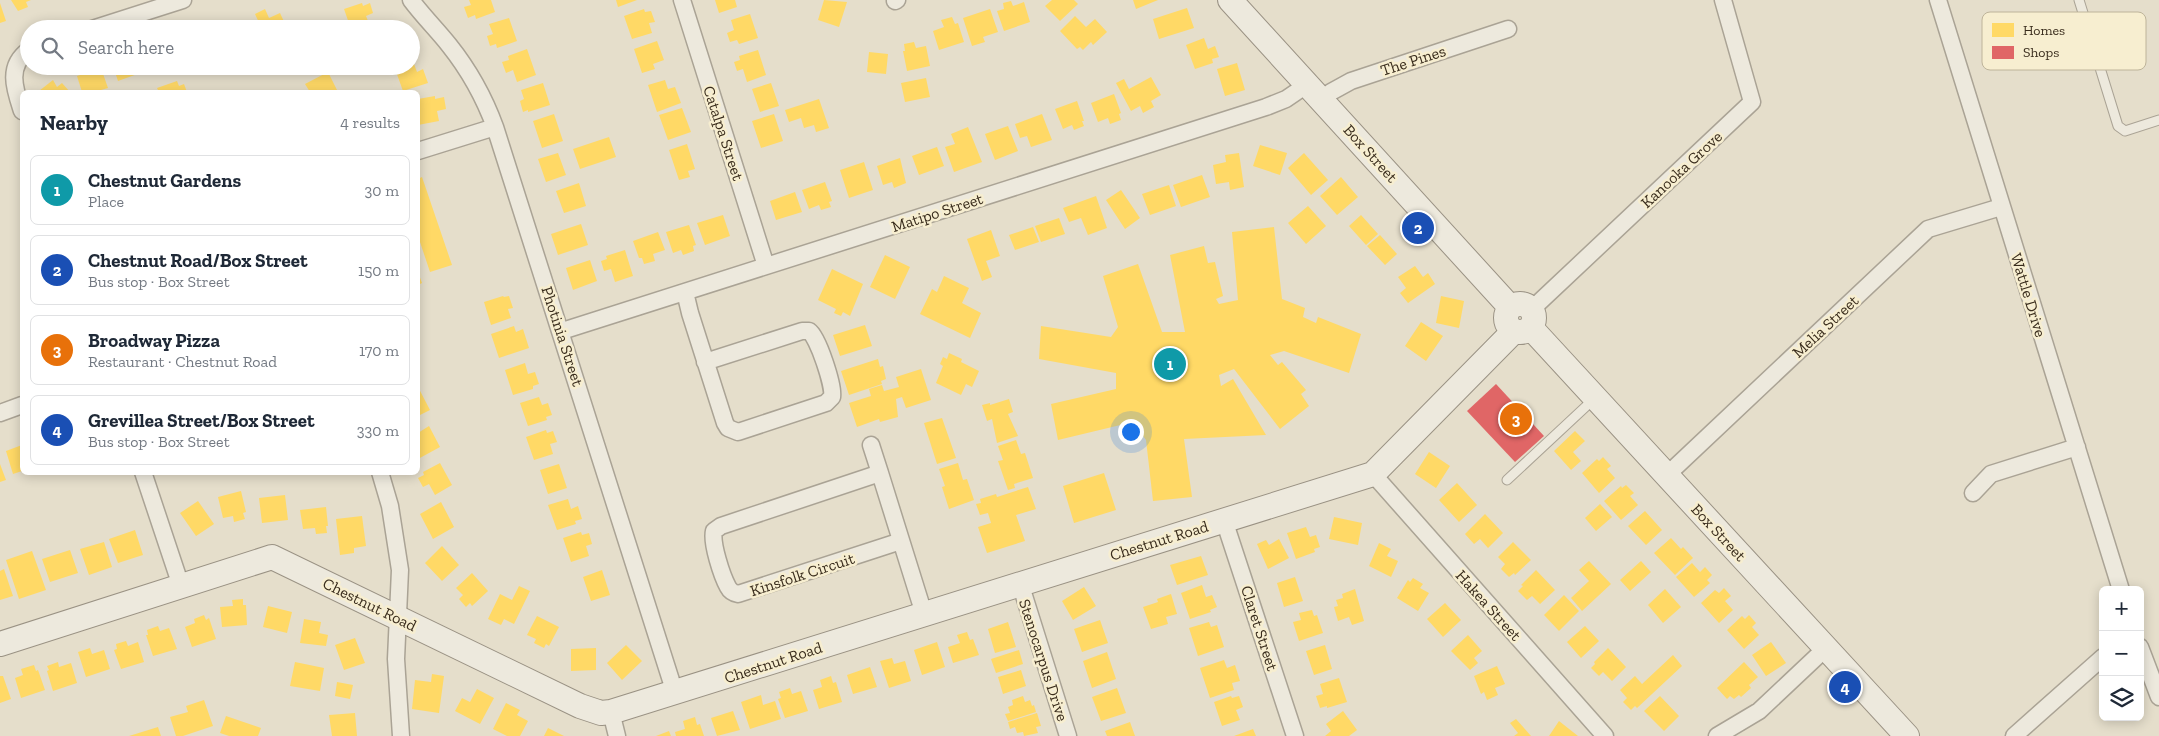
<!DOCTYPE html>
<meta charset="utf-8">
<style>
:root{--surface:#fff;--page:#f2f2f3;--text:#1f2937;--muted:#747a83;--line:#e0e1e3;--accent:#756a59}
body{margin:0;font-family:"Zilla Slab",serif;background:var(--page);color:var(--text)}
.controls{position:absolute;right:15px;bottom:15px;display:grid;overflow:hidden;border-radius:8px;box-shadow:0 2px 12px #0003}
.controls button{width:45px;height:45px;display:grid;place-items:center;padding:0;border:0;border-bottom:1px solid var(--line);background:var(--surface);color:var(--text);font:25px sans-serif}
.you{position:absolute;left:1130px;top:431px;width:18px;height:18px;margin:-12px;border:4px solid #fff;border-radius:50%;background:#1a73e8;box-shadow:0 0 0 8px #1a73e833}
.badge{display:grid;place-items:center;width:32px;height:32px;border-radius:50%;background:var(--accent);color:#fff;font-size:16px;font-weight:700}
.pin{position:absolute;translate:-50% -50%;border:2px solid #fff;box-shadow:0 1px 5px #0006}
.list{margin:0;padding:0;list-style:none}
h2{display:flex;justify-content:space-between;align-items:center;height:65px;margin:0;padding:0 20px;font-size:21px}
h2 small{font-size:16px;font-weight:400;color:var(--muted)}
.list li{display:grid;grid-template-columns:32px 1fr auto;gap:15px;align-items:center;box-sizing:border-box;height:70px;margin:0 10px 10px;padding:0 10px;border:1px solid var(--line);border-radius:8px}
.list b{display:block;font-size:19px;white-space:nowrap}
.list p{margin:0;font-size:16px;white-space:nowrap;color:var(--muted)}
.list em{font-size:16px;font-style:normal;color:var(--muted)}
.icon{flex:none;width:28px;height:28px;fill:none;stroke:currentColor;stroke-width:2;stroke-linecap:round;stroke-linejoin:round}
.map{position:relative;flex:none;width:2159px;height:736px;overflow:hidden}
.search{position:absolute;background:var(--surface);box-shadow:0 2px 12px #0003;left:20px;top:20px;width:400px;height:55px;display:flex;align-items:center;gap:12px;box-sizing:border-box;padding:0 18px;border-radius:28px;color:var(--muted);font-size:19px}
.panel{position:absolute;background:var(--surface);box-shadow:0 2px 12px #0003;left:20px;top:90px;width:400px;height:385px;border-radius:8px}
.map>svg:first-child{display:block}
.homes{fill:#ffd966}
.shops{fill:#e06666}
.lines{fill:none;stroke-linecap:round;stroke-linejoin:round}
.lane-casing{stroke:#aaa395;stroke-width:11}
.street-casing{stroke:#aaa395;stroke-width:19}
.secondary-casing{stroke:#9a9284;stroke-width:26}
.lane{stroke:#ede9dd;stroke-width:9}
.street{stroke:#ede9dd;stroke-width:16}
.secondary{stroke:#ede9dd;stroke-width:24}
.labels{text-anchor:middle;stroke-width:5;stroke-linejoin:round;paint-order:stroke}
.street-label{font-size:16px;fill:#392c1c;stroke:#f7eed0}
.key{fill:#f7eed0;stroke:#beb49a;stroke-width:1}
.key-label{font-size:14px;fill:#392c1c}
</style>
<div class="map">
<svg width="2159" height="736" viewBox="0 0 2159 736">
<rect width="100%" height="100%" fill="#e5decb"/>
<path class="homes" d="M11,0H31L26,2L28,7L18,11Z
M469,0H491L495,12L476,19L475,15L468,18L464,7L471,5Z
M616,0H637L618,7Z
M715,0H735L737,7L719,13Z
M824,0L847,2L839,27L818,20Z
M1052,0H1074L1078,4L1060,21L1045,6Z
M1133,0H1158L1136,9Z
M1011,1L1013,6L1024,2L1030,22L1004,31L997,11L1004,9L1003,3Z
M0,3L6,21L0,23Z
M362,3L363,6L370,3L373,13L366,16L370,26L361,29H351L344,9Z
M1187,8L1194,28L1159,39L1153,19Z
M265,9L269,18L280,13L287,28L262,29L255,14Z
M644,9L645,12L651,11L655,22L649,23L652,33L632,39L624,16Z
M990,9L998,32L983,37L985,42L972,46L963,18Z
M750,14L758,38L739,44L737,40L730,42L727,33L734,30L731,20Z
M1075,16L1086,27L1095,19L1107,32L1093,45L1091,42L1083,50L1080,47L1077,49L1060,31Z
M952,17L955,24L958,23L964,42L939,50L933,31L944,27L941,20Z
M509,18L517,41L497,48L496,44L490,46L487,36L493,34L489,24Z
M236,22L239,29H221Z
M1204,38L1208,49L1215,46L1219,57L1212,59L1213,63L1195,69L1186,45Z
M657,41L664,60L653,64L655,69L642,73L634,49Z
M914,42L916,48L926,46L930,66L907,71L903,51H905L904,44Z
M527,49L536,75L517,82L513,70L506,73L502,62L509,60L508,56Z
M758,50L766,75L747,82L743,69L737,71L734,62L740,60L739,56Z
M869,52L888,54L886,74L867,72Z
M411,56L417,72L423,69L428,83L403,91L394,66H411Z
M1237,63L1245,90L1225,96L1217,69Z
M91,66L93,71L101,68L108,88L94,92H82L77,76L80,75L78,70Z
M113,66H141L143,72L118,81Z
M152,66H173V67L155,73Z
M328,72L338,92H310L305,84Z
M1151,77L1161,95L1151,101L1154,107L1143,113L1140,106L1131,111L1116,83L1124,79L1129,89Z
M926,78L930,97L905,102L901,83Z
M53,80L57,87L62,83L70,92H41L39,91Z
M665,80L668,89L675,87L681,103L657,112L648,85Z
M177,81L179,86L184,84L187,92H159L157,88Z
M543,83L550,105L528,112V110L523,112L520,101L524,99L521,90Z
M771,83L779,106L760,112L752,89Z
M1114,94L1121,113L1119,114L1121,120L1110,124L1108,118L1098,122L1091,103Z
M435,96V99L444,97L446,109L437,111L439,121L418,125V99Z
M819,99L829,128L816,132L814,125L804,128L801,118L789,122L785,110Z
M1077,101L1084,121H1082L1084,126L1074,130L1072,125L1063,129L1055,109Z
M682,108L691,132L668,140L659,115Z
M554,114L563,141L542,148L533,121Z
M774,114L783,141L761,148L752,121Z
M1042,114L1052,140L1031,147L1027,136L1020,138L1015,124Z
M1008,126L1018,151L995,160L985,134Z
M968,127L982,162L954,172L945,147L955,144L951,134Z
M609,137L616,157L580,169L573,149Z
M687,144L695,169L688,171L690,177L679,180L669,150Z
M1260,145L1287,153L1280,175L1253,166Z
M937,147L944,166L919,175L912,156Z
M558,153L566,175L546,182L538,159Z
M1239,153L1244,187L1230,190L1229,182L1216,184L1213,165L1226,162L1225,155Z
M1304,153L1328,180L1311,195L1288,168Z
M900,158L906,183L894,188L892,182L883,185L877,166Z
M864,162L873,190L849,198L840,170Z
M1202,175L1210,197L1181,207L1173,185Z
M422,177L452,265L430,272L418,236V179Z
M1341,177L1358,197L1337,215L1320,196Z
M825,182L832,201L829,202L831,207L821,210L819,205L809,209L802,190Z
M579,183L586,206L564,213L556,191Z
M1169,185L1176,206L1150,215L1142,194Z
M1121,190L1140,218L1125,229L1106,200Z
M795,192L802,212L776,220L770,201Z
M1096,196L1107,228L1088,235L1081,218L1069,222L1063,208Z
M1308,206L1326,226L1306,244L1288,223Z
M723,215L730,236L705,245L697,223Z
M1361,215L1378,234L1366,245L1349,226Z
M1059,218L1065,234L1041,242L1035,226Z
M581,224L588,245L558,255L551,234Z
M689,225L696,245L693,246L694,251L683,255L681,250L673,253L666,232Z
M1033,227L1039,242L1015,250L1009,235Z
M1274,227L1282,299L1305,308L1303,317L1316,323L1318,317L1361,334L1349,373L1284,351L1270,355L1278,365L1282,362L1306,390L1301,394L1309,406L1280,429L1234,369L1219,375L1221,386L1233,379L1266,435L1184,439L1192,497L1153,501L1146,440L1133,422L1058,440L1051,404L1116,389V373L1039,359L1041,326L1111,337L1118,327L1103,276L1138,264L1162,332H1185L1170,255L1204,246L1208,263L1215,262L1223,296L1216,299L1219,304L1238,300L1232,232Z
M991,230L1000,256L986,261L992,277L982,281L967,239Z
M658,232L665,250L653,254L655,261L644,264L642,258H639L633,241Z
M1380,235L1397,254L1385,265L1367,246Z
M625,250L633,276L615,282L611,269L604,271L601,261L607,259L606,256Z
M885,255L910,267L895,299L870,287Z
M590,260L597,281L573,290L566,268Z
M1415,266L1423,277L1428,273L1435,284L1408,303L1400,293L1406,288L1398,277Z
M832,269L863,284L850,316L843,312L841,316L834,313L836,309L818,300Z
M418,272L422,283L418,285Z
M944,276L969,288L962,303L981,313L970,338L920,314L932,289L937,292Z
M503,296L504,297L509,296L513,308L508,309L511,318L491,325L484,302Z
M1441,296L1464,301L1459,328L1436,323Z
M1421,322L1443,336L1426,361L1405,346Z
M865,325L872,346L840,356L833,335Z
M514,326L516,332L523,329L529,348L499,358L491,334Z
M949,353L962,359L961,362L979,371L972,387L966,384L961,395L936,383L943,366L940,364L943,357L947,359Z
M878,359L880,367L883,366L886,379L881,381L882,384L849,395L841,371Z
M525,363L528,374L535,372L539,384L533,386V389L513,395L505,370Z
M921,369L931,400L906,408L902,397L896,399L898,417L880,422L879,419L857,427L849,403L871,396L869,389L882,385L884,391L899,387L896,377Z
M418,387L430,410L418,416Z
M539,397L542,405L548,403L552,415L546,417L547,420L528,426L520,403Z
M1009,399L1013,412L1008,414L1018,436L997,443L992,419L987,421L982,405L990,403V405Z
M942,418L956,458L937,464L924,423Z
M429,426L440,447L418,459V433Z
M546,430L547,433L553,431L557,442L550,444L553,454L534,460L526,437Z
M1575,431L1585,441L1573,452L1581,461L1571,470L1554,451Z
M1016,440L1021,454L1025,453L1033,478L1014,484L1015,488L1008,490L998,461L1003,460L998,446Z
M22,445V471L13,474L6,451Z
M1429,452L1450,466L1436,488L1415,474Z
M1603,457L1611,466L1607,469L1615,478L1599,493L1582,473L1597,459L1599,461Z
M440,463L452,485L435,495L429,484L423,487L418,478L424,475L423,472Z
M958,463L963,480L967,479L974,500L949,509L942,487L945,486L939,469Z
M0,464L6,480L0,482Z
M559,464L567,488L548,494L540,470Z
M1104,473L1116,510L1074,523L1063,486Z
M1457,483L1477,505L1459,522L1439,500Z
M1626,485L1634,493L1630,496L1638,505L1621,520L1604,501L1621,486L1622,488Z
M1028,487L1036,509L1016,515L1025,541L987,553L978,527L991,523L988,513L980,515L976,504L981,503L980,499L996,494L997,497Z
M241,491L246,512L243,513L245,519L234,522L233,516L223,518L218,497Z
M285,495L288,520L262,523L259,498Z
M568,499L571,509L578,506L582,519L575,521L576,524L557,530L548,505Z
M198,501L214,524L196,536L180,513Z
M441,502L454,527L433,539L420,514Z
M1600,504L1612,517L1596,531L1585,518Z
M326,507L328,526H326L327,533L316,534L315,528L303,529L300,510Z
M1645,511L1662,530L1646,545L1628,526Z
M1485,514L1503,533L1488,548L1480,539L1474,544L1465,534Z
M362,516L366,546L354,548V553L340,555L336,519Z
M1334,517L1362,523L1358,545L1329,539Z
M1306,527L1310,537L1316,535L1320,547L1314,549L1315,552L1296,559L1287,533Z
M135,530L143,555L118,563L109,539Z
M581,532L582,535L589,533L592,544L586,546L589,556L571,562L563,538Z
M1671,538L1681,549L1683,547L1693,558L1675,575L1654,553Z
M1279,539L1289,558L1268,569L1257,544L1266,540L1269,545Z
M104,542L112,567L89,575L80,549Z
M1513,542L1531,560L1515,575L1514,573L1509,577L1501,569L1505,564L1498,557Z
M1379,543L1391,549L1387,556L1398,561L1391,577L1369,566Z
M442,546L459,565L442,581L425,563Z
M70,550L78,573L50,582L42,559Z
M32,551L46,590L19,599L6,560Z
M1201,556L1208,575L1177,585L1170,565Z
M1589,561L1611,584L1582,611L1571,598L1589,581L1579,570Z
M1641,561L1651,572L1630,591L1620,580Z
M1692,563L1700,572L1705,567L1712,575L1707,580L1710,583L1694,597L1676,577Z
M4,569L13,596L0,600V571Z
M602,570L610,595L591,601L583,577Z
M1536,570L1555,590L1540,604L1532,596L1527,600L1518,591L1523,586L1521,585Z
M472,573L488,591L472,606L470,603L466,607L459,599L463,595L456,588Z
M1295,577L1303,601L1284,607L1277,583Z
M1413,578L1423,584L1420,588L1429,593L1418,611L1397,598L1408,580L1410,582Z
M1202,585L1206,597L1212,595L1217,607L1210,610L1211,612L1190,619L1181,593Z
M519,586L530,591L514,624L504,619L501,625L488,619L500,594L512,600Z
M1084,587L1096,606L1073,620L1062,601Z
M1724,588L1731,596L1725,601L1733,610L1719,623L1701,603L1715,590L1719,593Z
M1355,589L1364,621L1352,625L1349,617L1338,621L1334,607L1338,606L1336,600L1343,598L1342,594Z
M1665,589L1681,607L1663,623L1648,605Z
M1171,594L1177,614L1166,617L1168,624L1151,629L1143,607L1158,602L1157,599Z
M1564,595L1579,611L1559,631L1544,615Z
M243,599V605H246L247,625L222,627L220,607L233,606L232,600Z
M1445,603L1461,620L1443,637L1427,619Z
M268,606L292,612L287,633L263,627Z
M1312,610L1314,616L1317,615L1323,633L1299,641L1293,622L1301,620L1299,613Z
M204,615L206,620L209,618L216,639L192,647L185,627L195,623L194,619Z
M1749,615L1756,623L1752,627L1759,635L1744,649L1727,630L1742,616L1745,619Z
M537,616L559,627L549,646L546,644L544,648L534,643L536,639L527,635Z
M304,619L321,622L319,633L328,635L326,646L300,643Z
M1100,620L1108,643L1082,652L1074,629Z
M1008,622L1016,647L995,653L988,629Z
M1209,622L1211,627L1217,625L1224,647L1198,656L1189,628Z
M158,626L160,631L169,628L177,649L153,656L146,635H148L147,630Z
M1585,626L1599,641L1581,658L1567,642Z
M967,632L970,640L973,639L979,655L953,663L948,647L960,643L957,635Z
M1468,635L1482,651L1474,658L1478,663L1470,670L1451,651Z
M355,638L365,663L344,670L335,645Z
M126,641L128,646L138,642L144,662L121,669L114,650L117,649L116,644Z
M937,642L945,667L922,675L914,650Z
M1771,642L1786,663L1766,676L1752,655Z
M626,645L642,661L622,680L607,663Z
M1325,645L1332,669L1314,675L1306,651Z
M90,648L92,654L104,650L110,669L86,677L78,652Z
M596,648V670L571,671V649Z
M1608,648L1626,667L1612,681L1603,672L1599,676L1591,668L1595,664L1594,662Z
M1019,650L1023,664L996,673L991,659Z
M1107,652L1116,679L1092,688L1083,661Z
M1673,655L1682,666L1637,708L1635,706L1631,710L1623,702L1627,698L1620,690L1635,676L1642,684Z
M892,658L894,664L905,661L911,681L889,688L880,661Z
M1224,660L1227,668L1235,665L1240,681L1232,683L1234,690L1210,698L1200,668Z
M58,662L59,667L71,663L77,683L53,691L47,671L49,670L47,666Z
M295,662L324,668L320,691L290,686Z
M1744,662L1758,677L1749,685L1751,688L1741,697L1739,695L1734,699L1730,696L1727,699L1717,688Z
M34,665L36,671L38,670L45,690L21,698L15,678L23,675L21,669Z
M1497,666L1505,684L1495,688L1498,695L1487,700L1484,692L1481,694L1474,676Z
M870,667L877,687L853,694L847,675Z
M1021,670L1026,686L1003,694L998,677Z
M432,674L444,676L439,713L412,709L415,680L431,682Z
M0,676H3L11,699L0,703Z
M831,676L833,683L836,682L842,702L819,709L813,690L822,687L820,680Z
M1339,678L1347,702L1327,708V706L1320,708L1316,696L1323,694L1320,684Z
M337,682L353,685L350,699L335,696Z
M790,688L792,694L801,691L808,711L785,718L778,699L781,698L779,692Z
M1117,688L1126,713L1101,721L1092,697Z
M477,689L494,698L480,724L455,711L462,698L470,702Z
M761,695L763,705L775,701L781,719L750,729L741,702Z
M1023,696L1025,702L1030,700L1032,706L1034,705L1036,712L1008,721L1005,714L1010,713L1008,707L1013,705L1012,700Z
M1231,696L1232,698L1239,696L1243,707L1236,710L1240,720L1222,726L1214,702Z
M1660,696L1679,716L1664,731L1644,711Z
M204,700L213,726L183,736H176L170,717L188,712L186,706Z
M506,703L520,710L517,715L528,721L520,736H507L493,729Z
M733,711L740,730L717,736L711,718Z
M1343,711L1357,730L1349,736H1325L1331,731L1326,724Z
M355,713L357,736H332L329,715Z
M1037,713L1041,726L1036,727L1038,733L1024,736L1023,732L1017,733L1015,727L1010,729L1008,722Z
M226,716L261,728L258,736H229L220,733Z
M695,717L697,725L700,724L704,736H676L675,732L685,729L683,721Z
M1516,719L1531,736H1514L1518,733L1510,723Z
M1559,721L1578,736H1549Z
M1130,722L1135,736H1107L1105,731Z
M158,727L161,736H129Z
M548,728L564,736H544Z
M1253,729L1256,736H1234Z
M669,731L671,736H656Z"/>
<path class="shops" d="M1496,384L1544,436L1515,462L1467,411Z"/>
<g class="lines">
<g class="lane-casing">
<path id="lane" d="M2079,0L2118,126L2125,131L2159,120
M1507,480L1595,398"/>
</g>
<g class="street-casing">
<path id="street" d="M411,0C423,16 437,30 449,45C469,70 484,97 495,127L675,693
M682,0L766,266
M1938,0L2121,590
M895,1L897,0
M92,29L183,0
M1322,100L1331,92L1351,81L1508,29
M22,111C15,90 6,66 29,50
M418,151L495,127
M685,292L690,313L725,423L728,428L738,432L826,403L832,397C834,386 818,337 809,331H802L705,362
M1532,309L1752,102L1723,0
M562,331L1266,107L1286,99L1308,84
M0,413L22,405
M871,445L880,473
M143,472L181,586
M380,472L390,506L400,570L396,659L401,736
M1373,474L1605,736
M1667,475L1928,229L2001,207
M1973,493L1991,474L2077,447
M1224,520L1295,736
M901,541L738,594C733,593 730,591 728,587C722,576 711,543 714,531L721,526L880,473L924,614
M1020,583L1068,736
M2140,647L2159,697
M611,712L617,736
M1717,736L1759,711L1827,647
M2014,736L2103,657"/>
</g>
<g class="secondary-casing">
<path id="secondary" d="M1230,0L1510,307
M1506 318a14 14 0 1 1 28 0a14 14 0 1 1-28 0Z
M1531,328L1907,736
M0,644L272,557L580,706L601,713L611,712L1373,474L1514,331"/>
</g>
<use href="#lane" class="lane"/>
<use href="#street" class="street"/>
<use href="#secondary" class="secondary"/>
</g>
<g class="labels">
<g class="street-label">
<text transform="translate(1413 60) rotate(-18)" y="6">The Pines</text>
<text transform="translate(724 133) rotate(72)" y="6">Catalpa Street</text>
<text transform="translate(1371 153) rotate(48)" y="6">Box Street</text>
<text transform="translate(1681 169) rotate(-43)" y="6">Kanooka Grove</text>
<text transform="translate(937 212) rotate(-18)" y="6">Matipo Street</text>
<text transform="translate(2029 295) rotate(73)" y="6">Wattle Drive</text>
<text transform="translate(1825 326) rotate(-43)" y="6">Melia Street</text>
<text transform="translate(563 336) rotate(72)" y="6">Photinia Street</text>
<text transform="translate(1719 532) rotate(47)" y="6">Box Street</text>
<text transform="translate(1159 540) rotate(-17)" y="6">Chestnut Road</text>
<text transform="translate(802 574) rotate(-18)" y="6">Kinsfolk Circuit</text>
<text transform="translate(370 604) rotate(26)" y="6">Chestnut Road</text>
<text transform="translate(1489 605) rotate(48)" y="6">Hakea Street</text>
<text transform="translate(1260 628) rotate(72)" y="6">Claret Street</text>
<text transform="translate(1044 660) rotate(72)" y="6">Stenocarpus Drive</text>
<text transform="translate(773 662) rotate(-18)" y="6">Chestnut Road</text>
</g>
</g>
<rect x="1982" y="12" width="164" height="58" rx="8" class="key"/>
<rect x="1992" y="23" width="22" height="14" fill="#ffd966"/>
<rect x="1992" y="46" width="22" height="13" fill="#e06666"/>
<g class="key-label">
<text x="2023" y="35">Homes</text>
<text x="2023" y="57">Shops</text>
</g>
</svg>
<div class="controls">
<button>+</button>
<button>−</button>
<button><svg class="icon" aria-label="layers" viewBox="0 0 24 24"><path d="M12 4l9 5-9 5-9-5zM3 14l9 5 9-5"/></svg></button>
</div>
<div class="you"></div>
<div class="pin badge" style="left:1170px;top:364px;background:#0f9aa8">1</div>
<div class="pin badge" style="left:1418px;top:228px;background:#1a4fb4">2</div>
<div class="pin badge" style="left:1516px;top:419px;background:#e8710a">3</div>
<div class="pin badge" style="left:1845px;top:687px;background:#1a4fb4">4</div>
<div class="search"><svg class="icon" aria-label="search" viewBox="0 0 24 24"><circle cx="10" cy="10" r="6"/><path d="M15 15l6 6"/></svg>Search here</div>
<section class="panel">
<h2>Nearby<small>4 results</small></h2>
<ul class="list">
<li><span class="badge" style="background:#0f9aa8">1</span><div><b>Chestnut Gardens</b><p>Place</p></div><em>30 m</em></li>
<li><span class="badge" style="background:#1a4fb4">2</span><div><b>Chestnut Road/Box Street</b><p>Bus stop · Box Street</p></div><em>150 m</em></li>
<li><span class="badge" style="background:#e8710a">3</span><div><b>Broadway Pizza</b><p>Restaurant · Chestnut Road</p></div><em>170 m</em></li>
<li><span class="badge" style="background:#1a4fb4">4</span><div><b>Grevillea Street/Box Street</b><p>Bus stop · Box Street</p></div><em>330 m</em></li>
</ul>
</section>
</div>
